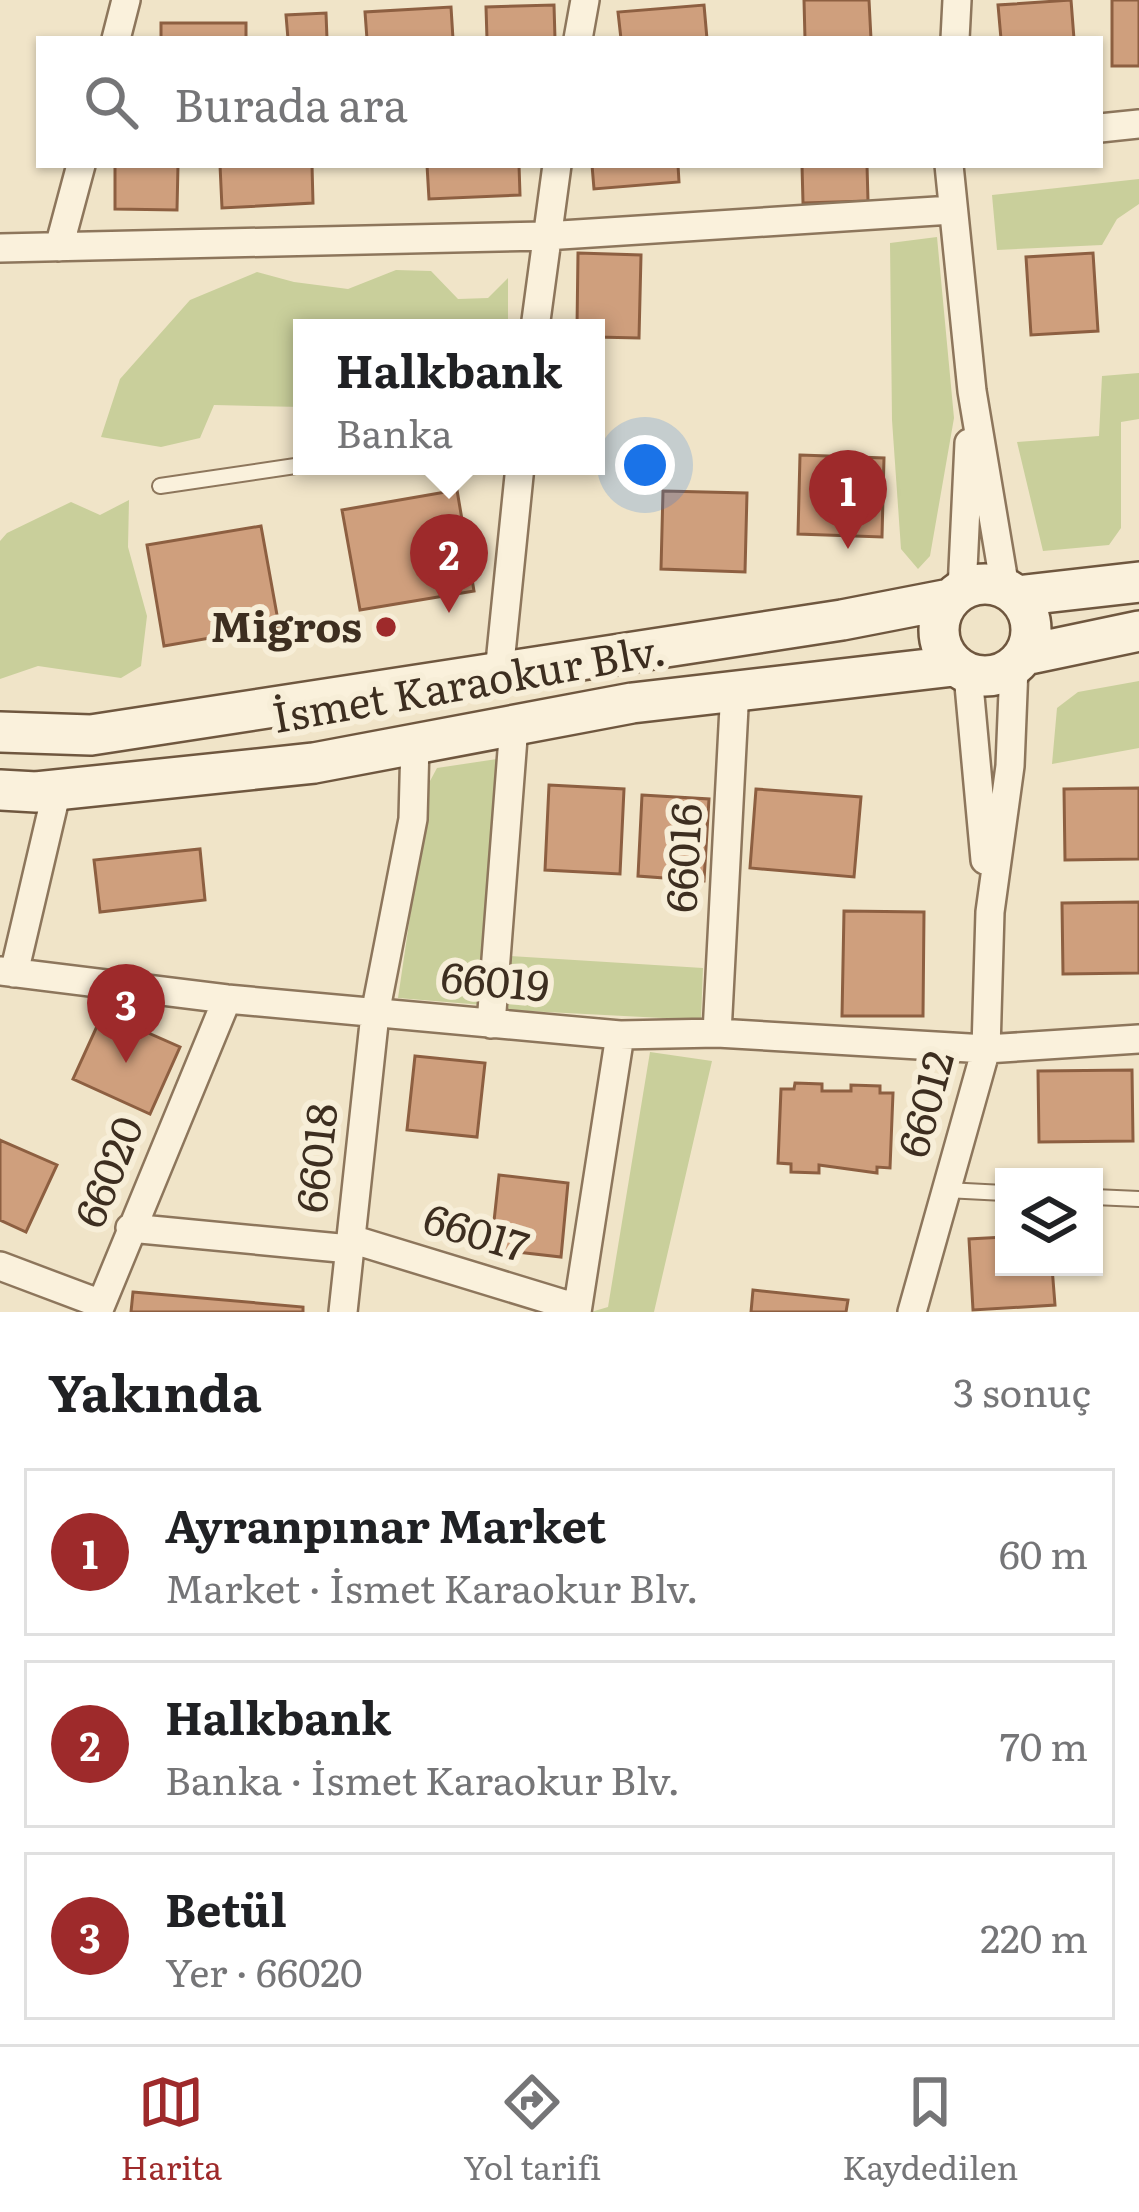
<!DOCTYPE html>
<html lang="tr">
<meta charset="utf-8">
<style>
:root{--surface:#fff;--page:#f2f2f2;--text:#202124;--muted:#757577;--line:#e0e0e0;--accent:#9e2a2b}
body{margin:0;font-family:Literata,serif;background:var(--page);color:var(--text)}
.controls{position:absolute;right:36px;bottom:36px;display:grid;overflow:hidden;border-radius:0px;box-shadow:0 3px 9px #0004}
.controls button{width:108px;height:108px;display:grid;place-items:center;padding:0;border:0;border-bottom:3px solid var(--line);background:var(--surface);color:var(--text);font:60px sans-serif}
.you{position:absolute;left:645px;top:465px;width:42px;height:42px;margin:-30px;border:9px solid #fff;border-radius:50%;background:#1a73e8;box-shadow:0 0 0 18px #1a73e833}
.badge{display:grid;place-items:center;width:78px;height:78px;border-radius:50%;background:var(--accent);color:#fff;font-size:39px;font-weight:700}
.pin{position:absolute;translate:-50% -99px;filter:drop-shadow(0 3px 6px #0008)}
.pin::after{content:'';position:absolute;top:63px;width:42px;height:36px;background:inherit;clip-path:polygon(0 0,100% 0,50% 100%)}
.popup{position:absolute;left:293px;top:319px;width:312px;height:156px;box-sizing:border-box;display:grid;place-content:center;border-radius:0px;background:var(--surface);filter:drop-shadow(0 3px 9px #0005);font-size:39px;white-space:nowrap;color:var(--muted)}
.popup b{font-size:45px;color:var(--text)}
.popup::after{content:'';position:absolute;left:50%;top:100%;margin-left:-24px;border:24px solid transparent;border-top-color:var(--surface)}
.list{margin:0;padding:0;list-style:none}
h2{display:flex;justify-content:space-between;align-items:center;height:156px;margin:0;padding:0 48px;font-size:51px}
h2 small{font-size:39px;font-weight:400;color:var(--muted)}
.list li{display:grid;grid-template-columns:78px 1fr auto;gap:36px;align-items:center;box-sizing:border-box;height:168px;margin:0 24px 24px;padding:0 24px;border:3px solid var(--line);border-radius:0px}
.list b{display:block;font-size:45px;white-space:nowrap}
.list p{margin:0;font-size:39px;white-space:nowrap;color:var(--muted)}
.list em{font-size:39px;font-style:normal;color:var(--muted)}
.icon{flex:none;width:66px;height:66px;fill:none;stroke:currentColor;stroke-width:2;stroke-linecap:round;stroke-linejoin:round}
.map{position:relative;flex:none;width:1139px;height:1312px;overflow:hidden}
.search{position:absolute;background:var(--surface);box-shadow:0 3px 9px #0004;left:36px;right:36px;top:36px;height:132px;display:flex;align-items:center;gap:30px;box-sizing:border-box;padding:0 42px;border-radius:0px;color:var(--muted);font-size:45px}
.sheet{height:732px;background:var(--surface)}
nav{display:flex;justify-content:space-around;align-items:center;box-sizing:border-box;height:168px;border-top:3px solid var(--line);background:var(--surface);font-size:33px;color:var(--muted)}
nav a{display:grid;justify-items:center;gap:6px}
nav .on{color:var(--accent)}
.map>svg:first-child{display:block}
.green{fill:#c9cf9b}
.building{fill:#cf9f7d;stroke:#8d5f41;stroke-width:3}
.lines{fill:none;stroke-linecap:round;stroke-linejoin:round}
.service-casing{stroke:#8d765c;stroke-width:18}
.minor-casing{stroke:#8d765c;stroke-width:32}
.secondary-casing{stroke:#6f573f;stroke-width:44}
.service{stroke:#faf1dc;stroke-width:14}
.minor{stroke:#faf1dc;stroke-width:27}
.secondary{stroke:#faf1dc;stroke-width:39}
.poi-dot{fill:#9e2a2b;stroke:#f7eed8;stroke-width:4.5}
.labels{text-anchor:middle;stroke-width:12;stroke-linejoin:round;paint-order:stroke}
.poi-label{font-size:42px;font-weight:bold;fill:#3d2e20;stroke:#f7eed8;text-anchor:end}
.street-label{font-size:42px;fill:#3d2e20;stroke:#f7eed8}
</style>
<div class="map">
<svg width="1139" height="1312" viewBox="0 0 1139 1312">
<rect width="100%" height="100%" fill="#f0e4c8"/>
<path class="green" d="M1139,179V204L1117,219L1102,245L997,250L992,195Z
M937,237L954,418L930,556L918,569L901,549L892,420L890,243Z
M396,270L431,271L458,299L488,298L508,278V328H302V407L214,405L200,438L161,447L101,437L120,379L190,300L257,272L294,282L348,289Z
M1139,373V419L1121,422V528L1109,545L1043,551L1017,442L1099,436L1102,376Z
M129,500L128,547L147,616L141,666L121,678L38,666L0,679V541L7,533L71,502L100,515Z
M1139,681V748L1052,764L1057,708L1078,692Z
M497,759L483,1005L398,998L430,781L437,768Z
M510,956L703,968L701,1020L508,1010Z
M650,1052L712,1061L654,1312H591L608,1307Z"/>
<path class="building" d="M804,0H869L871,39H805Z
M1071,0L1074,39H1001L998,5Z
M1112,0H1139V66H1112Z
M554,5L555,39H487L486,7Z
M704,5L707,39H621L618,12Z
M451,7L453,39H367L365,12Z
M326,13L327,39H288L286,15Z
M161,23H246V39H161Z
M115,165H178L177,210L115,209Z
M220,165H312L313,203L222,208Z
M427,165H519L520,195L429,199Z
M592,165H678L679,182L594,189Z
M802,165H867L868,201L803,203Z
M578,253L641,255L639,338L596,337V328H577Z
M1093,253L1098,331L1031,335L1026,257Z
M800,455L884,458L882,537L798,534Z
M457,490L474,591L360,610L342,510Z
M663,491L747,493L745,572L661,569Z
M261,526L279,626L164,646L147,545Z
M549,785L624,789L620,874L545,870Z
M1139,788V859L1065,860L1064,789Z
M756,789L861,797L854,877L750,868Z
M642,795L709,799L704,881L638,876Z
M200,849L205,900L100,912L94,860Z
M1139,902V973L1063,974L1062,903Z
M844,911L924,912L923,1016H842Z
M103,1013L180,1047L150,1114L73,1079Z
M415,1056L485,1063L477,1137L407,1130Z
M1132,1070L1133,1141L1039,1142L1038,1071Z
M795,1083L822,1084V1091H851V1085L880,1086V1093H893L890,1168L877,1167V1173L819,1165V1173L791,1172V1164L778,1163L781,1089H794Z
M0,1140L57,1165L26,1232L0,1220Z
M499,1175L568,1183L561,1257L491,1249Z
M1004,1237V1267H1052L1055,1305L973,1310L969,1239Z
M753,1290L848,1300L846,1312H751Z
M133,1292L303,1307V1312H131Z"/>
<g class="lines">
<g class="service-casing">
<path id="service" d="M160,486L302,465
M946,1190L1004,1193
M1094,1197L1139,1199"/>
</g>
<g class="minor-casing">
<path id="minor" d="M116,39L126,0
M578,39L585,0
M955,39L957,0
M1100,128L1139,124
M949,165L972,391L1005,588
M59,247L81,165
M0,248L545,236L952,210
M535,328L557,165
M962,590L969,443
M499,673L520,466
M968,674L985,860
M0,971L227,999L620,1035L717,1033L986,1049L1139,1039
M14,973L57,790
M491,1024L514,725
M717,1033L735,688
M130,1228L350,1249
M351,1239L577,1308
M0,1266L101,1304
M98,1312L227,999
M343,1312L375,1014L413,819L415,743
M577,1312L620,1035
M912,1312L986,1049L990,912L1010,766L1014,667"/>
</g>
<g class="secondary-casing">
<path id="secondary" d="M939 630a46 46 0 1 1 92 0a46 46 0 1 1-92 0Z
M1017,596L1139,582
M1025,655L1139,631
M0,732L91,735L842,620L950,599
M0,790L36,792L314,763L632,703L954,666"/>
</g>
<use href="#service" class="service"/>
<use href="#minor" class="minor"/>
<use href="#secondary" class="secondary"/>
</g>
<circle class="poi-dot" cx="386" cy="627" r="12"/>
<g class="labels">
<g class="poi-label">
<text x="362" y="642">Migros</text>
</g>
<g class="street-label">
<text transform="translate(469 684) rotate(-10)" y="15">İsmet Karaokur Blv.</text>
<text transform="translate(684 858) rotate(-87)" y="15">66016</text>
<text transform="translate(495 982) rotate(5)" y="15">66019</text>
<text transform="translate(926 1104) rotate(-75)" y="15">66012</text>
<text transform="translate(317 1158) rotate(-84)" y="15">66018</text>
<text transform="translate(109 1172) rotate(-68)" y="15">66020</text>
<text transform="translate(476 1233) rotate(17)" y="15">66017</text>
</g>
</g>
</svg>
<div class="controls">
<button><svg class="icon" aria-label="layers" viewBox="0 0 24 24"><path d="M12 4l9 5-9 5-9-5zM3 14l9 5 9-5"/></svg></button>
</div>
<div class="you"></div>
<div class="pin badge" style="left:848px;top:549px">1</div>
<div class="pin badge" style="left:449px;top:613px">2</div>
<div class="popup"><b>Halkbank</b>Banka</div>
<div class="pin badge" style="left:126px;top:1063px">3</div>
<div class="search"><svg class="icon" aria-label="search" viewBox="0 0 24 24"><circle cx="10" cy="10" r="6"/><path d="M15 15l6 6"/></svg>Burada ara</div>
</div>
<section class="sheet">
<h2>Yakında<small>3 sonuç</small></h2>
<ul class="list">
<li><span class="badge">1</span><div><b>Ayranpınar Market</b><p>Market · İsmet Karaokur Blv.</p></div><em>60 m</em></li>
<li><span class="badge">2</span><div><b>Halkbank</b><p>Banka · İsmet Karaokur Blv.</p></div><em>70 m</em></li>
<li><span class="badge">3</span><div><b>Betül</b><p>Yer · 66020</p></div><em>220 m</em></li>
</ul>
</section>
<nav>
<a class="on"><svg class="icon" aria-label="map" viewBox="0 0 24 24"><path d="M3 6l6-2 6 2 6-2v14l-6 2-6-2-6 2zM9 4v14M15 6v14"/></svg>Harita</a>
<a><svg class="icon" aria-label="directions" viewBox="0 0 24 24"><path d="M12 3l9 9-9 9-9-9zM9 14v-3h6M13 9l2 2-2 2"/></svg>Yol tarifi</a>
<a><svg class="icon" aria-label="saved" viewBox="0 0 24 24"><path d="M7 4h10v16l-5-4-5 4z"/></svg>Kaydedilen</a>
</nav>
